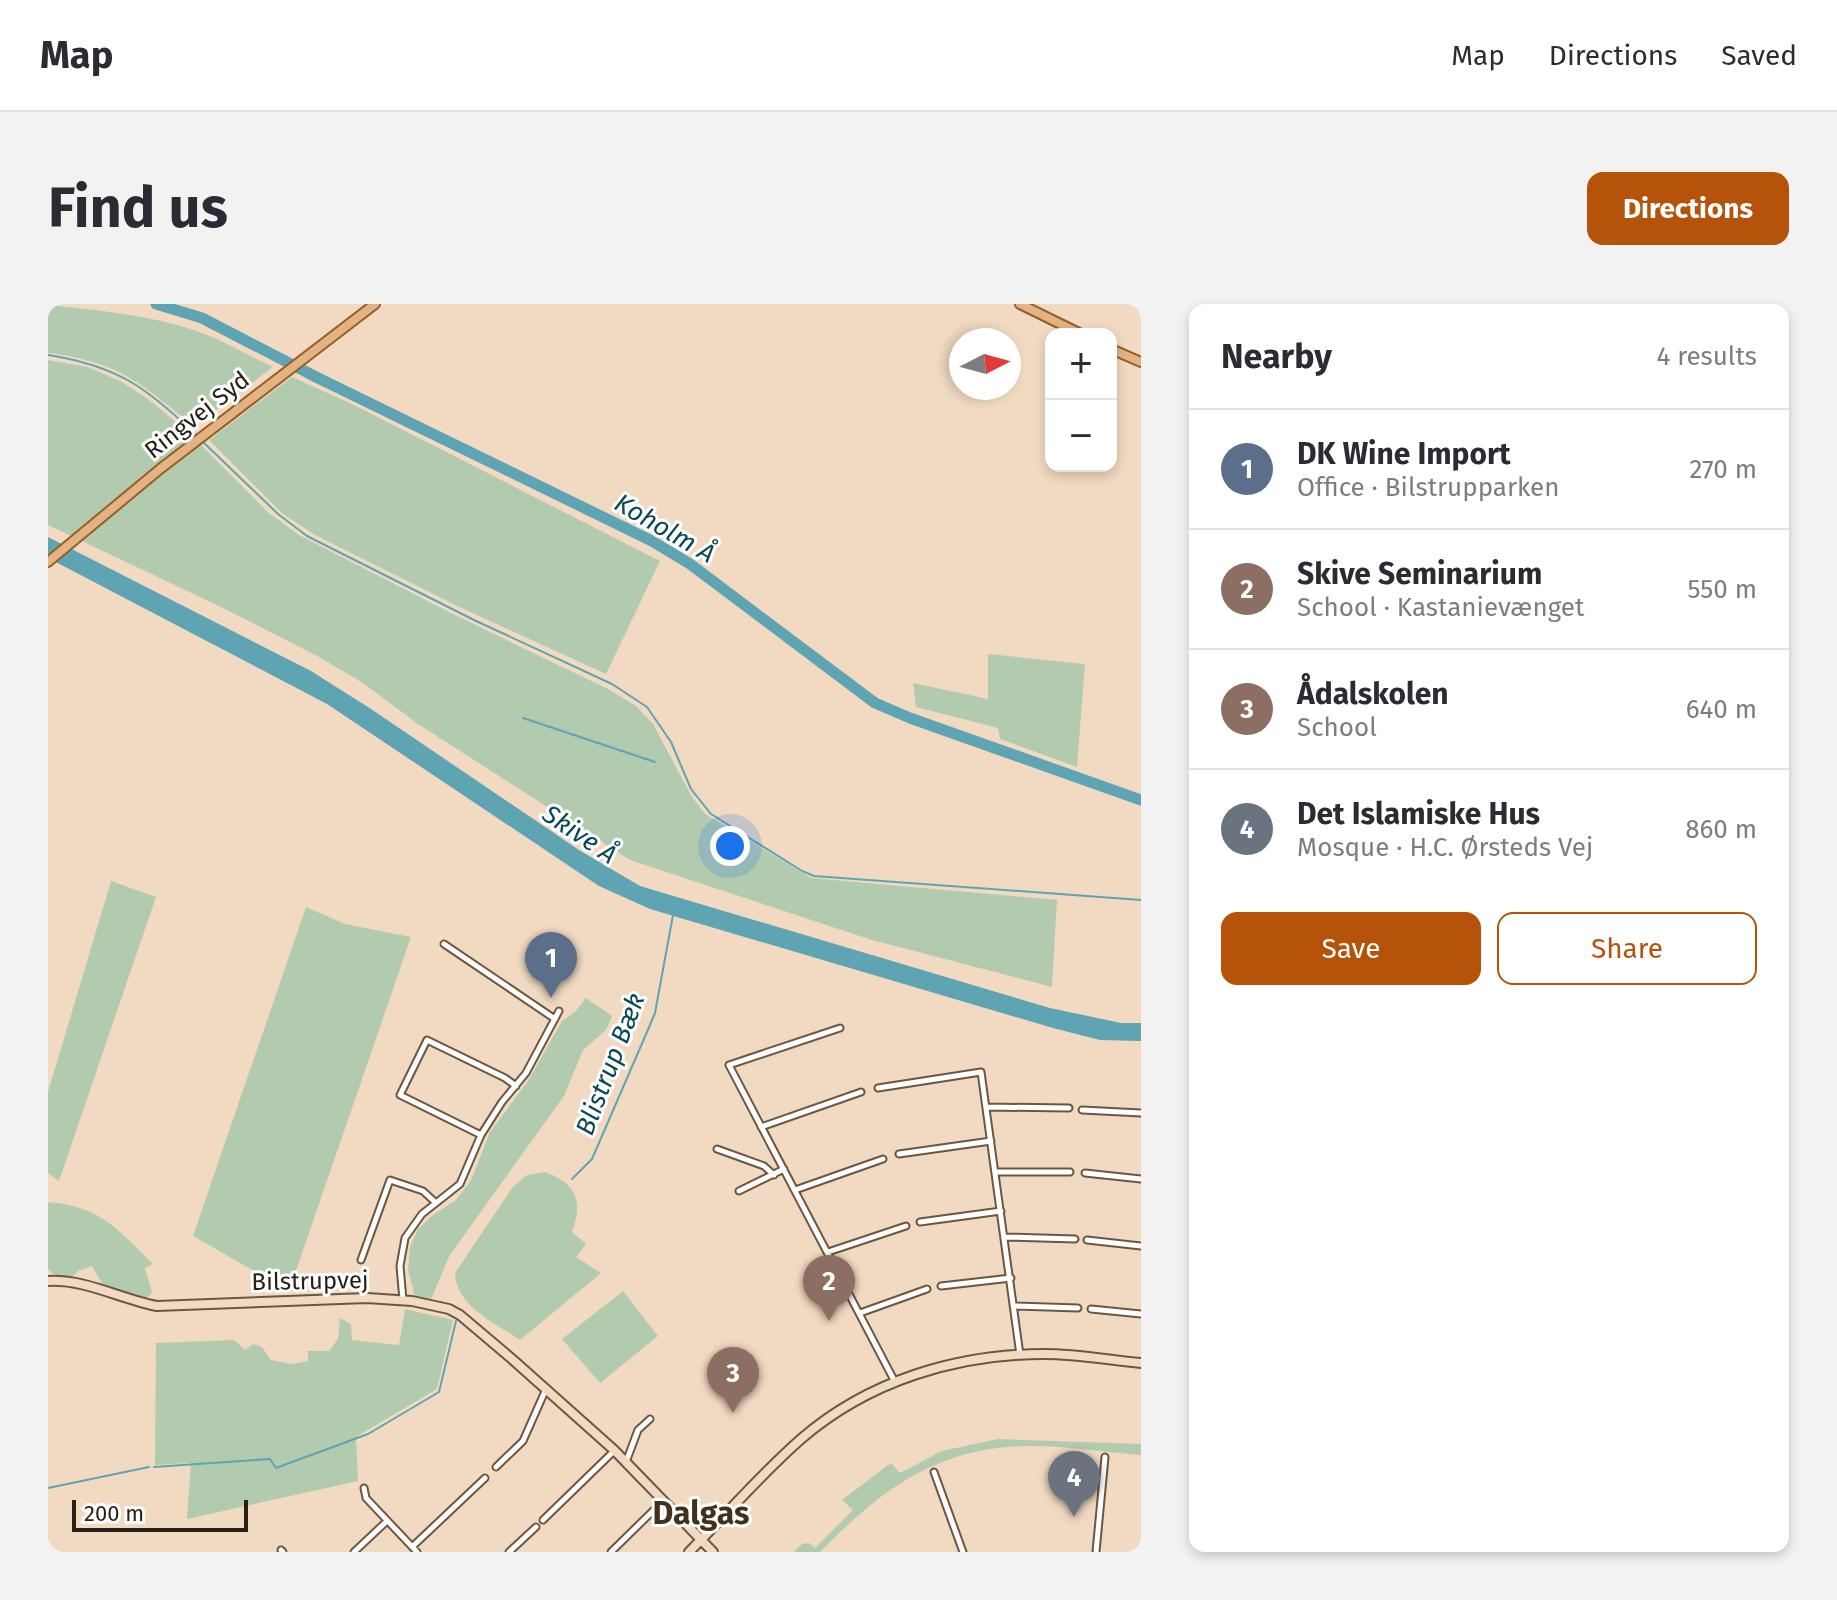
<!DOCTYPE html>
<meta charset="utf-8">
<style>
:root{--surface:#fff;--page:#f2f2f3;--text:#2b2b33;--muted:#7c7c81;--line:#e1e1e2;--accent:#b45309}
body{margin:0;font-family:"Fira Sans",sans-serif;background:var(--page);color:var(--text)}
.controls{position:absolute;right:24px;top:24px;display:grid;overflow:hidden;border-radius:16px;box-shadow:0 4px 12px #0003}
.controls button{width:72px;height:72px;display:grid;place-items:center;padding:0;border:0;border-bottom:2px solid var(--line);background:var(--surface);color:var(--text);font:40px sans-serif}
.compass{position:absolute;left:901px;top:24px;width:72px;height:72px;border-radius:50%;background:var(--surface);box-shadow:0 4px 12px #0003;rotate:84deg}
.scale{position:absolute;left:24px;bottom:20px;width:176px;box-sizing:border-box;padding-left:8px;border:4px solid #282017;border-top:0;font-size:22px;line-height:28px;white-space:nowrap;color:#282017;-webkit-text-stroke:6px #fff;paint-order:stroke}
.you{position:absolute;left:682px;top:542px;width:28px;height:28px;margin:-20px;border:6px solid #fff;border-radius:50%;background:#1a73e8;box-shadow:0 0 0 12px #1a73e833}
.badge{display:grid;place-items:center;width:52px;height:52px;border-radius:50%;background:var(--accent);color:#fff;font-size:26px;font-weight:700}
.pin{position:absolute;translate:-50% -66px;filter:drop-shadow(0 2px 4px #0008)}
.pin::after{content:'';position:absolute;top:42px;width:28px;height:24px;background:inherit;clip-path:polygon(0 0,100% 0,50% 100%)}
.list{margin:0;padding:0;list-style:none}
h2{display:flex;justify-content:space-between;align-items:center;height:104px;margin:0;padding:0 32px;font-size:34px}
h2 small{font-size:26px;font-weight:400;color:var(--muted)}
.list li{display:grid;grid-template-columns:52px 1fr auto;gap:24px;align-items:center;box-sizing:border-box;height:120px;padding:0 32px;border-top:2px solid var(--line)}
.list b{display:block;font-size:30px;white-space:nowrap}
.list p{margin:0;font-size:26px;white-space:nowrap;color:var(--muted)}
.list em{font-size:26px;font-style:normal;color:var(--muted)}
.actions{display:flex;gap:16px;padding:24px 32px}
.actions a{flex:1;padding:18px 0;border:2px solid var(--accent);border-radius:16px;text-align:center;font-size:28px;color:var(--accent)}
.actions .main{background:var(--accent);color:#fff}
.map{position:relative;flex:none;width:1093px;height:1248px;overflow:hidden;border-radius:16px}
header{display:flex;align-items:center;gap:48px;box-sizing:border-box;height:112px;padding:0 40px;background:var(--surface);border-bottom:2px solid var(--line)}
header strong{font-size:38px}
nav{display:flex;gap:44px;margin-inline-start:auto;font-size:28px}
.intro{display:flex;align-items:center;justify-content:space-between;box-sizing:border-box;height:192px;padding:0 48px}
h1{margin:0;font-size:56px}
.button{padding:20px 36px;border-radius:16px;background:var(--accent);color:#fff;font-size:28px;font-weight:700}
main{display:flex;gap:48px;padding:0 48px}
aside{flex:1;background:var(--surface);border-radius:16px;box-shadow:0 4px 12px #0003}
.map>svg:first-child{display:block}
.green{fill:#b2cbaf}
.water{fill:#5ea4b2}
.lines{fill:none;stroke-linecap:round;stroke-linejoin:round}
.stream{stroke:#5ea4b2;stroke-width:2}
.river{stroke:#5ea4b2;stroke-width:11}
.street-casing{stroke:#6b5741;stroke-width:9}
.secondary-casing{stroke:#6b5741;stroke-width:12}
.primary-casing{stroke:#965e27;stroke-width:12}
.street{stroke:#fff;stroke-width:5}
.secondary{stroke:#f2d9c1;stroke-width:8}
.primary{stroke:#e4b383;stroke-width:8}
.labels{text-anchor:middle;stroke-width:6;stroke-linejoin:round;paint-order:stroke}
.street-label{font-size:24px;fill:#282017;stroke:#fff}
.water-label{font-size:26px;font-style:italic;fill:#064853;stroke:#fff}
.district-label{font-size:32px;font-weight:bold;fill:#42301c;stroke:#fff}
</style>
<header>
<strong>Map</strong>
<nav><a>Map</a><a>Directions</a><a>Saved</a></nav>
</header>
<div class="intro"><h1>Find us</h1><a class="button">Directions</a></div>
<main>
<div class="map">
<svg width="1093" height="1248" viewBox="0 0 1093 1248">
<rect width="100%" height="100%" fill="#f1dac1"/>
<path class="green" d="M0,1C56,7 117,12 169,35C188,44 206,54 225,63L147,122C126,108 107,89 85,76C60,60 29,52 0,49Z
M0,56L40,63L74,78L100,95L140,128L222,210L251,231L407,311L560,385L588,402L605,420L644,493L657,510L763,574L1009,596L1004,683L824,636L582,556L370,420L315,379L271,353L173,303L0,221Z
M244,73L306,101L612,257L558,370L409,302L267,231L235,210L161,136Z
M940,350L1037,360L1029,463L952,435L950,424L868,403L865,379L940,395Z
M63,577L108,593L11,877L0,869V788Z
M258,603L297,620L363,633L241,987L145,932Z
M538,694L564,712L558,726L535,746L516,792L402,951L383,995L367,993L360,966L362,943L370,925L385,911L408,896L423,876L442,828L480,777L514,717L527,708Z
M497,868C527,879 536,896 524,928L538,940L528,953L553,969L472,1036C447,1019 408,1002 407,969L464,884L479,871Z
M0,898C54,903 68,924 105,960L97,964L104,989L96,996L55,981L44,962L30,967L23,974L5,970L0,965Z
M575,987L610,1032L552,1079L514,1035Z
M357,1005L405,1016L389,1085L308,1133L310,1177L139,1215L143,1159L107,1161L108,1039L186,1036L197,1046L205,1040L214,1043L223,1056L244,1060L260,1057V1047H281L290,1035L292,1014L303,1020L304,1036L351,1041Z
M950,1135L1093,1140V1151C1055,1148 1015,1141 977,1142C887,1144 832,1187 772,1248H746L754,1240L761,1239L767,1244L805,1206L794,1196L843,1159L852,1169L894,1147Z"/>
<path class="water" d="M0,233L263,367L323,405L531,546L592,582L1002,704L1073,719H1093V737L1052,736L1005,724L602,605L551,582L279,400L0,254Z"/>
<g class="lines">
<path class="stream" d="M0,51C70,62 100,84 150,133
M154,137L230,210L259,232L426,316L564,380L599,403L623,438L643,485L663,510L754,567L766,572L1093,596
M475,414L607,458
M524,875L544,855L602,721L607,709L625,611
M106,1163L222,1155L228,1164L320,1130L391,1088L408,1017
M0,1184L101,1163"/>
<path class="river" d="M108,0L154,14L268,73L604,237L642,260L827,399L862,414L1093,496"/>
<g class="street-casing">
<path id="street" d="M396,640L507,715
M792,724L681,761L847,1078
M830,784L933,768L972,1051
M938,803L1021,804
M1034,806L1093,809
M713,823L813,788
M433,831L352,791L379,736L457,774L468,782
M669,845L716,862L726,871
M851,850L943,837
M948,868H1022
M1037,869L1093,875
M747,886L835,855
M691,887L736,865
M872,918L953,907
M957,933L1027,935
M1039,936L1093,942
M780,948L858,922
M313,956L342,876L375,887L388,899
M893,982L963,974
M355,996L352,962L357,934L374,910L412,880L433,831L454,798L478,769L511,707
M967,1002L1030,1004
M1043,1005L1093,1010
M812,1009L879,985
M578,1158L590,1126L602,1115
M448,1163L475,1137L498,1085
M886,1168L915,1248
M316,1184L318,1194L369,1248
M495,1216L566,1147
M364,1243L437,1174
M233,1246L235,1248
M306,1248L339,1217
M461,1248L488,1223
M563,1248L616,1196
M1048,1248L1057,1153"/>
</g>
<g class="secondary-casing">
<path id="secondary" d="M0,977C38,975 72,995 109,1002L319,994L364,997L401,1005L412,1011L464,1055L566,1146L665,1248
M641,1248C678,1211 713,1170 753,1135C820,1077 908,1050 996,1050C1028,1050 1061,1056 1093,1059"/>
</g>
<g class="primary-casing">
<path id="primary" d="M972,0L1033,30
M1063,45L1093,58
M0,258L112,165L327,0"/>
</g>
<use href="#street" class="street"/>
<use href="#secondary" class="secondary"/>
<use href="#primary" class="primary"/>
</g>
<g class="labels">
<g class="street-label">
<text transform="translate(149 111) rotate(-38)" y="8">Ringvej Syd</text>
<text transform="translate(262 977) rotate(-1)" y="8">Bilstrupvej</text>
</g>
<g class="water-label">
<text transform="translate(617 224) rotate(30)" y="9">Koholm Å</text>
<text transform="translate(532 530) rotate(34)" y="9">Skive Å</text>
<text transform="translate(562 760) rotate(-69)" y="9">Blistrup Bæk</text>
</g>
<g class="district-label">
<text x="653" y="1220">Dalgas</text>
</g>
</g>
</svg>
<div class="controls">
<button>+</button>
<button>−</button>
</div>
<svg class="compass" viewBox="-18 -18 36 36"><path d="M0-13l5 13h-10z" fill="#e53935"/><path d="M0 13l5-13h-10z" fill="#7c7c81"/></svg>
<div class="scale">200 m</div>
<div class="you"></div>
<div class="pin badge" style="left:503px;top:694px;background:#5c6f8a">1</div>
<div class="pin badge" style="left:781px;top:1017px;background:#8d6e63">2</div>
<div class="pin badge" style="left:685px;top:1109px;background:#8d6e63">3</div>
<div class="pin badge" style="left:1026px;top:1213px;background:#6b7280">4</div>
</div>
<aside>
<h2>Nearby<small>4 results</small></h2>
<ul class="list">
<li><span class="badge" style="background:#5c6f8a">1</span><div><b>DK Wine Import</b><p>Office · Bilstrupparken</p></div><em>270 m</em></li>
<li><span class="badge" style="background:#8d6e63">2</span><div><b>Skive Seminarium</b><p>School · Kastanievænget</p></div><em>550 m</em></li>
<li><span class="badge" style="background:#8d6e63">3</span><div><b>Ådalskolen</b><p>School</p></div><em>640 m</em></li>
<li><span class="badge" style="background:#6b7280">4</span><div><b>Det Islamiske Hus</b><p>Mosque · H.C. Ørsteds Vej</p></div><em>860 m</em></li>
</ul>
<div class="actions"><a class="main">Save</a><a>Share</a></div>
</aside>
</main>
